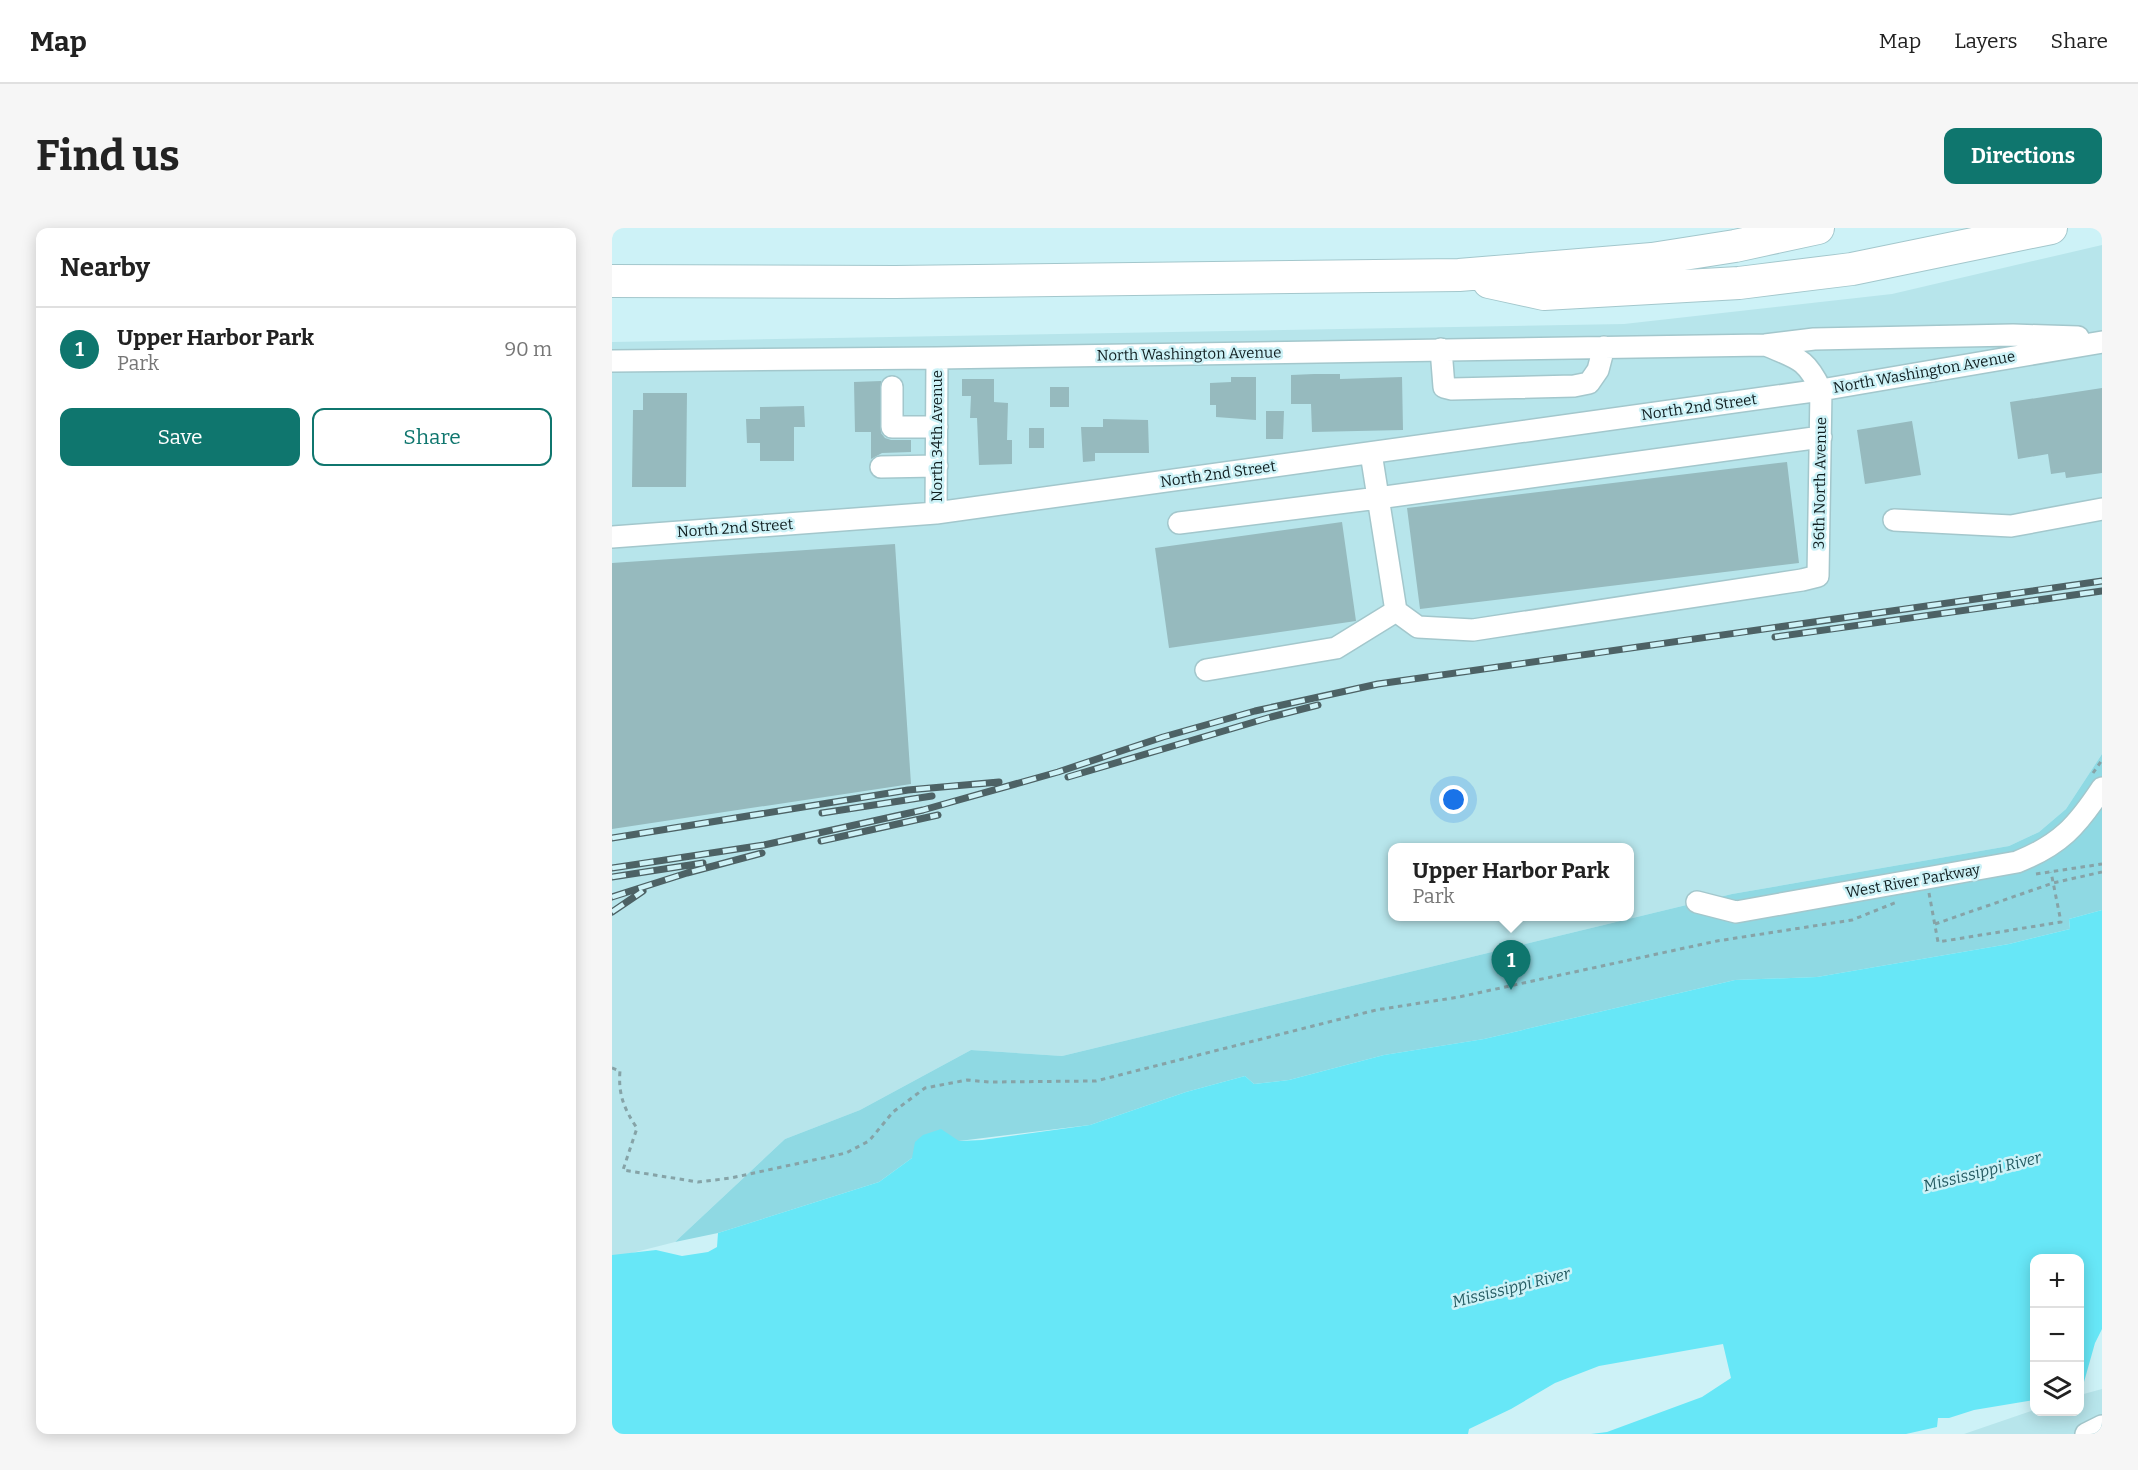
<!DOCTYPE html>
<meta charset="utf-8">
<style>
:root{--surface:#fff;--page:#f6f6f6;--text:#222;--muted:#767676;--line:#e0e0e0;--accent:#0f766e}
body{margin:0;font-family:Bitter,serif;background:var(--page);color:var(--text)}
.controls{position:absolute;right:18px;bottom:18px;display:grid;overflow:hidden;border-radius:12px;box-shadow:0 3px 15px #0003}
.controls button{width:54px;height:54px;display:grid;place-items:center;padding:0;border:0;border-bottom:2px solid var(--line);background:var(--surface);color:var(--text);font:30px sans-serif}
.you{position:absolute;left:842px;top:572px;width:21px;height:21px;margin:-15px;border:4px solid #fff;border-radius:50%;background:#1a73e8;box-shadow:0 0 0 9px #1a73e833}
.badge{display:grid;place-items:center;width:39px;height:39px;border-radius:50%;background:var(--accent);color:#fff;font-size:20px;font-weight:700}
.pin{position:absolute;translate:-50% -50px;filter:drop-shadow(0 2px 3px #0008)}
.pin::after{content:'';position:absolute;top:32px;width:21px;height:18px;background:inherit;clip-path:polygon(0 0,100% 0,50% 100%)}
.popup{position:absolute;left:776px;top:615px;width:246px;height:78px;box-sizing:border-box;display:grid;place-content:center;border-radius:12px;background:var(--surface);filter:drop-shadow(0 2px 4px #0005);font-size:20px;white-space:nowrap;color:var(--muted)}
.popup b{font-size:22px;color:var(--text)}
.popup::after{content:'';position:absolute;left:50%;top:100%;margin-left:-12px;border:12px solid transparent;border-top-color:var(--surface)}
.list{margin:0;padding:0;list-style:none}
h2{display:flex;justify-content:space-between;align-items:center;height:78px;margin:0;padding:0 24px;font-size:26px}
h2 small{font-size:20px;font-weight:400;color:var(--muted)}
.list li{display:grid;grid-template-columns:39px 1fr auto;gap:18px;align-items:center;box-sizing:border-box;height:84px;padding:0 24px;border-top:2px solid var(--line)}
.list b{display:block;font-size:22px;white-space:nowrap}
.list p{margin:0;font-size:20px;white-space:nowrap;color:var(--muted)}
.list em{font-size:20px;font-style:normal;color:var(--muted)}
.actions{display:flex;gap:12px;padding:18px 24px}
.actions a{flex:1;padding:14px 0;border:2px solid var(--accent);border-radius:12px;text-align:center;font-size:21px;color:var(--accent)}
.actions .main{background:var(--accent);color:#fff}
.icon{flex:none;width:33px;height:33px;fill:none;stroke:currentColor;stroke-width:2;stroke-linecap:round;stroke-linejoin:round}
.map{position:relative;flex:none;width:1490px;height:1206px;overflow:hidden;border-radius:12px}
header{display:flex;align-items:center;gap:36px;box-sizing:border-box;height:84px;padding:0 30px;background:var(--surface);border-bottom:2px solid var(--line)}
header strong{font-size:28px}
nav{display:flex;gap:33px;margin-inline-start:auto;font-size:21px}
.intro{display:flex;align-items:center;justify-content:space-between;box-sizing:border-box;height:144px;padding:0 36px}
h1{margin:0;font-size:42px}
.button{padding:15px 27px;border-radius:12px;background:var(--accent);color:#fff;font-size:21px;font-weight:700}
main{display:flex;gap:36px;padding:0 36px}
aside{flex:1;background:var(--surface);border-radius:12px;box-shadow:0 3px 15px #0003}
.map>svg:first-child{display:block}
.built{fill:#b7e5eb;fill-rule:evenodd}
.green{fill:#8fd9e3}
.water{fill:#67e7f7}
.building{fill:#96babe}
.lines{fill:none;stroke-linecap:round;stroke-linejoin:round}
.minor-casing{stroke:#a3c7cc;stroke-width:24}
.highway-casing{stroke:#a3c7cc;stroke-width:34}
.path{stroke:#86a3a7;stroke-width:3;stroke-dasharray:4.5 4.5;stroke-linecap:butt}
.minor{stroke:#fff;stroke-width:21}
.highway{stroke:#fff;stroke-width:32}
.rail-casing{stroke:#4d6265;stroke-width:7}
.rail{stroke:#cdf2f7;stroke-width:4.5;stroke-dasharray:14;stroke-linecap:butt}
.labels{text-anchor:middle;stroke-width:5;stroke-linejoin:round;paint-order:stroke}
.street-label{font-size:15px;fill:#101e20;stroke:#cdf2f7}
.water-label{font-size:16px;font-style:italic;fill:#265c63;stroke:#cdf2f7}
</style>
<header>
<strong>Map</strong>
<nav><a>Map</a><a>Layers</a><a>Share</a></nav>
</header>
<div class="intro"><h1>Find us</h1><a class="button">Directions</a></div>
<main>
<aside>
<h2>Nearby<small></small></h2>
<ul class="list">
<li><span class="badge">1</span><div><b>Upper Harbor Park</b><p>Park</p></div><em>90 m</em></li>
</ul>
<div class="actions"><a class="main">Save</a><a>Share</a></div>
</aside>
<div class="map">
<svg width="1490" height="1206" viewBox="0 0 1490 1206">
<rect width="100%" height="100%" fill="#cdf2f7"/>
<path class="built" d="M1490,17V526L1454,581L1427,604L1397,618L1120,666L450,828L359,822L248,882L173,911L63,1014L0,1030V114L1012,96L1280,66ZM780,620H1018V688H780Z
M1490,1161V1206H1352L1422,1182L1468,1184V1167Z"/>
<path class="green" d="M1490,526V682L1457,691L1458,701L1397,716L1205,749L1123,752L872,811L772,827L677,852L642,856L633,848L574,864L478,897L347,913L300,930L267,954L106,1005L63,1014L173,911L248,882L359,822L450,828L1120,666L1397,618L1427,604L1454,581Z"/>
<path class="water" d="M1490,682V1101L1483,1115L1472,1154L1468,1153V1030H1422V1172L1362,1182L1337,1190H1326L1325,1199L1294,1206H979L995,1204L1090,1169L1119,1150L1111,1116L987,1138L943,1155L899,1181L857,1201L856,1206H0V1027L44,1022L70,1028L96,1024L105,1019L106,1005L267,954L300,930L303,914L311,907L329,901L347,913L370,912L478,897L574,864L633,848L642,856L677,852L772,827L872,811L1123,752L1205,749L1397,716L1458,701L1457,691Z"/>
<path class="building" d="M702,146H728V151L790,149L791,202L700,204L699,176H679V147Z
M619,149H644V192L604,189V177H598V155L619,154Z
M350,151H382V174L396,175L395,212H400V236L367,237L365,190H358L359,168H350Z
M269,153V205L273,210L279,212H299V224L270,225L259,231V204H243L242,154Z
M438,159H457V179H438Z
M1490,160V245L1454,250L1453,244L1439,246L1436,226L1406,231L1398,174Z
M31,165H75L74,259H20L21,182H31Z
M192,178L193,199H182V233H148V215H135L134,191H148V179Z
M654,183H672L671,211H654Z
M491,191L536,192L537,225H483V233L471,234L469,199H491Z
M1300,193L1309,247L1253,256L1245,202Z
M417,200H432V220H417Z
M1175,234L1187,335L808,381L795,280Z
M730,294L744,393L557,420L543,320Z
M283,316L299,556L0,601V335Z"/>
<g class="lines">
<g class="minor-casing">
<path id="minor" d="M829,121L832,159L840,161L962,158L977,155L986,142L992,119
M0,133L325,130L1153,117L1202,111L1401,107L1466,109
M280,159V199H325
M759,225L784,383L806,399L861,402L1190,352L1206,348L1209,162C1194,131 1187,131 1156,118
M269,239L325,238
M324,285L325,130
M1282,292L1399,298L1490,281
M567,295L766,270L1209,209
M0,309L324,285L1209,162L1490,114
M594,442L724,420L784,383
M1085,674L1124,684L1405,634C1448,617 1465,598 1490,560
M1474,1206L1490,1198"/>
</g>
<g class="highway-casing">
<path id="highway" d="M0,53L283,54L847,47L1040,31L1123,18L1206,0
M877,54L932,66L1127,55L1240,41L1439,0"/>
</g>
<path class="path" d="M1481,545L1490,532
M1424,646L1490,636
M1317,665L1326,714L1449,694L1439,644
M1323,696L1441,655L1490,644
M0,840L8,843C6,866 12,881 25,900L11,942L86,954L119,950L234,925L257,913L281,884L313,860L355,852L377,854L484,853L764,782L847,769L1105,713L1240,692L1285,674"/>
<use href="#minor" class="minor"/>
<use href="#highway" class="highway"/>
<g class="rail-casing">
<path id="rail" d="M1163,409L1490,363
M456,549L659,489L706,477
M210,585L320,568
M0,610L296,562L387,554
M209,613L326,587
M0,640L152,617L311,582L446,544L551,509L643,483L766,456L1490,353
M0,649L91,635
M0,669L75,645L150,625
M0,684L31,663"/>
</g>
<use href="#rail" class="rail"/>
</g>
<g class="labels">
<g class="street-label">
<text transform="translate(577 126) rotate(-1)" y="5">North Washington Avenue</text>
<text transform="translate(1312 144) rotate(-10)" y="5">North Washington Avenue</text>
<text transform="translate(1087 179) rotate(-8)" y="5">North 2nd Street</text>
<text transform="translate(325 208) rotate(-90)" y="5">North 34th Avenue</text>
<text transform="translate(606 246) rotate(-8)" y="5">North 2nd Street</text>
<text transform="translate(1208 255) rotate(-89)" y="5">36th North Avenue</text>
<text transform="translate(123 300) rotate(-4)" y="5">North 2nd Street</text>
<text transform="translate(1301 653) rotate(-10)" y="5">West River Parkway</text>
</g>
<g class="water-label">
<text transform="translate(1370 943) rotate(-14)" y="6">Mississippi River</text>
<text transform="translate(899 1059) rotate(-14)" y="6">Mississippi River</text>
</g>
</g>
</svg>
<div class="controls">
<button>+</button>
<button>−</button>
<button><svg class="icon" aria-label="layers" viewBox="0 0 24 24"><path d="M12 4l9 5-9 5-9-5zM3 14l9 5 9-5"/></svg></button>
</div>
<div class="you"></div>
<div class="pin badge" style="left:899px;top:762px">1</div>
<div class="popup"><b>Upper Harbor Park</b>Park</div>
</div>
</main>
